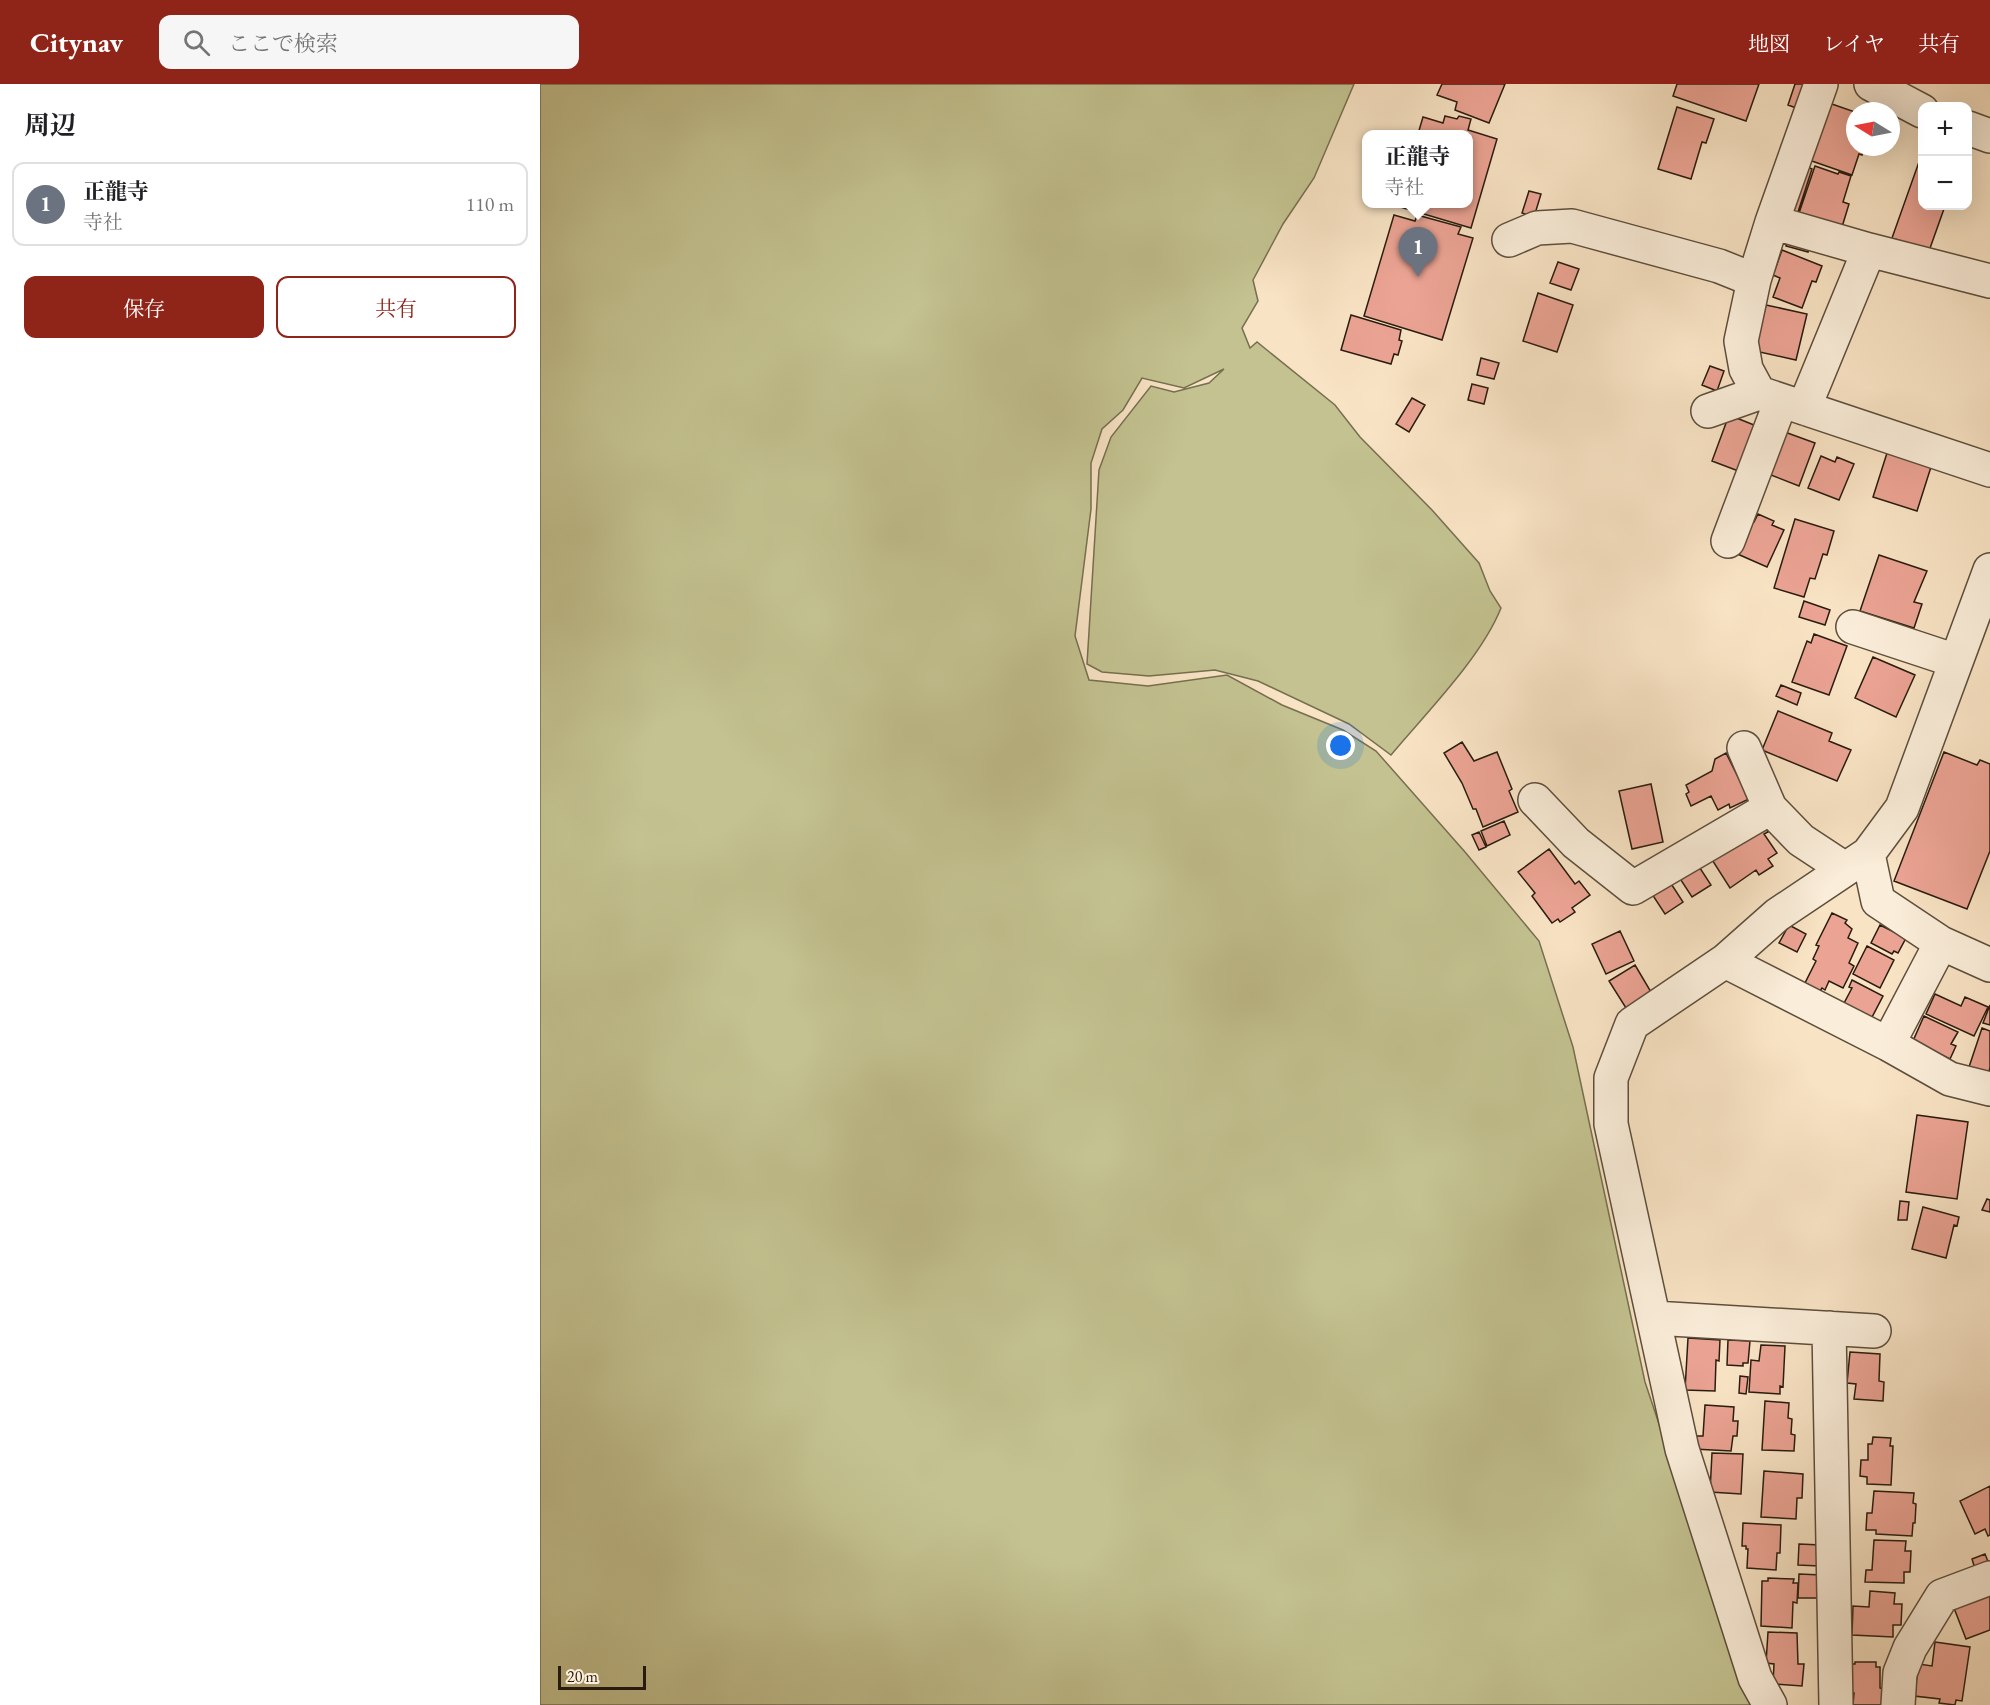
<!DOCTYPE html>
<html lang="ja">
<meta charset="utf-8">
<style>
:root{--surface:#fff;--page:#f6f6f6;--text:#202124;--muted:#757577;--line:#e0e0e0;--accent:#8f2418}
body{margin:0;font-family:"EB Garamond","Noto Serif JP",serif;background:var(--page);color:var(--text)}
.controls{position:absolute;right:18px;top:18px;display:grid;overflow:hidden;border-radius:12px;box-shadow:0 6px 24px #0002}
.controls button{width:54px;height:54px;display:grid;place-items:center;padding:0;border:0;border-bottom:2px solid var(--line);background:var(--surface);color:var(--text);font:30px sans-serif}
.compass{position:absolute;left:1306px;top:18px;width:54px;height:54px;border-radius:50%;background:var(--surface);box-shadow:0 6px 24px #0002;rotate:280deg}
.scale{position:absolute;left:18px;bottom:15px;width:88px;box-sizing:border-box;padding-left:6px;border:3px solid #291c0f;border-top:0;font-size:16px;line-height:21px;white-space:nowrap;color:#291c0f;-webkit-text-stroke:4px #faedd9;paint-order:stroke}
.you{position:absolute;left:801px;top:662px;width:21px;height:21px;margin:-15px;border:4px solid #fff;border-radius:50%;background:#1a73e8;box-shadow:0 0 0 9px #1a73e833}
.badge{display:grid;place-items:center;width:39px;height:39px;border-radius:50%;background:var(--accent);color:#fff;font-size:20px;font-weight:700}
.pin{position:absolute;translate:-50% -50px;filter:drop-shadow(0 2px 3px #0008)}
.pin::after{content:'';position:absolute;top:32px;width:21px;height:18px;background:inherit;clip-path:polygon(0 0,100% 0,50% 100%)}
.popup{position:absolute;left:822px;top:46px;width:111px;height:78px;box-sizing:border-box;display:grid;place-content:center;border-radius:12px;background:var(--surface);filter:drop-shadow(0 2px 4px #0005);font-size:20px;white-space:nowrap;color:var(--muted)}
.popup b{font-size:22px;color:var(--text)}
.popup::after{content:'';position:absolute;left:50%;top:100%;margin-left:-12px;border:12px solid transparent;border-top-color:var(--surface)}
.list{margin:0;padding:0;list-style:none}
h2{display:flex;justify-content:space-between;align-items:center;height:78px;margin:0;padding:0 24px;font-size:26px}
h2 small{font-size:20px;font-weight:400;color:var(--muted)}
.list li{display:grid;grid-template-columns:39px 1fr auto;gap:18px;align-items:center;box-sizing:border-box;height:84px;margin:0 12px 12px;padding:0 12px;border:2px solid var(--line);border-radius:12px}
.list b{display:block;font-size:22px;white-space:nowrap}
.list p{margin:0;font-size:20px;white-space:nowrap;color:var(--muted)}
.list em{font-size:20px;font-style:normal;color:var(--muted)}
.actions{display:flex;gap:12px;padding:18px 24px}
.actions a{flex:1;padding:14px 0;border:2px solid var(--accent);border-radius:12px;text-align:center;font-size:21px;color:var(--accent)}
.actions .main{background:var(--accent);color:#fff}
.icon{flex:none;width:33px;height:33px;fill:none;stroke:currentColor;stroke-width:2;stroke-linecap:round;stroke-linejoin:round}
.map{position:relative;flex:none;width:1450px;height:1621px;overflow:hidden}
header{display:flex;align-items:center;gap:36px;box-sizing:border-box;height:84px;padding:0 30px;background:var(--accent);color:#fff}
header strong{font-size:28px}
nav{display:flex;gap:33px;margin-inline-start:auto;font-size:21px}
.search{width:420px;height:54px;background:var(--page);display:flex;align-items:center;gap:15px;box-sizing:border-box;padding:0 21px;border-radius:12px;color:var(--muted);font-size:22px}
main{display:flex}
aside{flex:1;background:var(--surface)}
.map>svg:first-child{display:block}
.green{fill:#c3c290;stroke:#766f50;stroke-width:1.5}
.building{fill:#eba393;stroke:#291c0f;stroke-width:1.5}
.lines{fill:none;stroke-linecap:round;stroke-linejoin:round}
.minor-casing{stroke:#5d4e3c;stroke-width:36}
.minor{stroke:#faedd9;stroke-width:33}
</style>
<header>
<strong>Citynav</strong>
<div class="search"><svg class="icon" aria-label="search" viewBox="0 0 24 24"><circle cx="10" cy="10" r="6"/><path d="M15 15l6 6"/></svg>ここで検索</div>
<nav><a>地図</a><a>レイヤ</a><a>共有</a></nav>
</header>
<main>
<aside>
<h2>周辺<small></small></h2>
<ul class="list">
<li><span class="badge" style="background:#6b7280">1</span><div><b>正龍寺</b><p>寺社</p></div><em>110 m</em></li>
</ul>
<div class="actions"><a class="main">保存</a><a>共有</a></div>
</aside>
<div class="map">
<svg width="1450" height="1621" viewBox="0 0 1450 1621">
<rect width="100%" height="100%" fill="#f8e3c4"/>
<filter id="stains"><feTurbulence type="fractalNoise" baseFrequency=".00333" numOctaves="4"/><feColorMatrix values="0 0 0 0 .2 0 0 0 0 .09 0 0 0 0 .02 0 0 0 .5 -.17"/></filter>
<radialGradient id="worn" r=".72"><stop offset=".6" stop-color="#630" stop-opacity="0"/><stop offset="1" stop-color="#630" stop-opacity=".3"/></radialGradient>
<path class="green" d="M0,0H814L774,94L743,140L713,196L718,217L702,244L710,264L717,258L795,321L820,353L892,426L939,479L950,507L961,524C941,574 886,629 851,671L809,640L718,597L675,586L609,592L562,588L547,580L559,386L571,353L611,302L634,308L669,299L684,285L644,304L602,294L583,326L562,345L551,379V425L535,552L549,596L608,602L687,591L742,621L803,646L836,667L925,768L999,857L1033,963L1105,1298L1213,1621H0Z"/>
<path class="building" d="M902,0H965L949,39L915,26L917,18L897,11Z
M1137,0H1219L1206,37L1133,12Z
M1255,0H1268L1259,25L1248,21Z
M1289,19L1315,28V63H1324L1322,71L1319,70L1312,91L1269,76Z
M1137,23L1174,35L1166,59L1162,58L1151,95L1118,85Z
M905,32L917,35L919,32L931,35L928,46L957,55L931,144L857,122L858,119H929V50H878L883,33L903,39Z
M1380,75L1382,77V122H1405L1389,167L1352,154Z
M1260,80L1272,85L1258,128L1246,125Z
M1275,82L1298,90L1299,88L1311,92L1303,118L1309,120L1302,143L1258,132Z
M989,107L1001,110L994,133L982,129Z
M854,131L875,137L877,131L921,143L918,150L933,154L902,256L824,232Z
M1249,152L1270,158L1268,168L1246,162Z
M1242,166L1282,182L1276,198L1272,197L1262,224L1233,213L1240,194L1233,191Z
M1018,178L1039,185L1031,206L1010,199Z
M998,209L1033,221L1017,268L983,257Z
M1226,221L1267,230L1256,276L1215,267Z
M811,231L861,246L859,256L862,257L858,271L854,270L851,280L801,266Z
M941,274L959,279L954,295L937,291Z
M1170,282L1184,287L1177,307L1162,301Z
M932,300L948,304L944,320L928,316Z
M872,314L885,321L869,348L856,340Z
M1189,331L1219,343L1201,388L1172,377Z
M1242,347L1275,359L1259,402L1226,389Z
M1347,369L1391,383L1377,427L1333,413Z
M1281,372L1295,378L1297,373L1314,380L1299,416L1268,404Z
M1218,430L1234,437L1232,441L1244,446L1227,483L1193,468L1207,435L1214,438Z
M1255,435L1294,447L1287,471L1283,470L1275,495L1270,494L1264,513L1234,504Z
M1339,471L1387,487L1374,518L1382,520L1374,544L1320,527Z
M1264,517L1290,526L1285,541L1259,533Z
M1274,550L1307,562L1289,611L1252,598L1267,557L1271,559Z
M1333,573L1375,591L1356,633L1315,614Z
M1241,601L1261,609L1257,621L1236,612Z
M1238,627L1292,649L1289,657L1311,666L1297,697L1222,666Z
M922,658L934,677L957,668L972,705L969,707L978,728L943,743L936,725H933L922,699L904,669Z
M1404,668L1437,681L1440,676L1450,680V767L1427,825L1354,797Z
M1186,669L1209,715L1190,724L1189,720L1178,726L1171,712L1151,722L1146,710L1149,708L1146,701L1172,687L1175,675Z
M1111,700L1123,758L1092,765L1079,707Z
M964,737L970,751L947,762L941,747Z
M1221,738L1228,748L1224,750L1237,769L1228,775L1233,782L1219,791L1216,786L1190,804L1169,771Z
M939,748L946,763L939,766L932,751Z
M1009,765L1035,800L1039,797L1050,811L1032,824L1035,828L1020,838L1018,835L1012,839L992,812L995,809L978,788Z
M1156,778L1171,801L1152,813L1137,790Z
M1128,795L1143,818L1125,830L1110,807Z
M1292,829L1307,836L1305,839L1312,845L1308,854L1318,859L1309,879L1314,882L1303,904L1289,897L1285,906L1282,904L1280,907L1265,899L1276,877L1273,875L1279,862L1276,861Z
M1249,841L1266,850L1257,868L1239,859Z
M1340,841L1366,854L1358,869L1354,867L1352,870L1331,859Z
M1080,847L1094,877L1066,890L1052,860Z
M1327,862L1354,876L1340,904L1313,890Z
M1095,881L1111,908L1086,924L1069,897Z
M1312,896L1343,912L1330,937L1302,923L1312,904L1309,903Z
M1395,910L1421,922L1425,913L1448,923L1434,952L1386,930Z
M1450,921V941L1443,939Z
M1384,932L1418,948L1411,960L1416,962L1410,975L1373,957Z
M1442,944L1450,947V984L1448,990L1429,983Z
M1377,1031L1428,1038L1417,1115L1366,1108Z
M1447,1115L1450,1116V1128L1442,1126Z
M1360,1117L1369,1118L1367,1136H1358Z
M1383,1123L1419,1133L1417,1142L1414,1141L1406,1174L1372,1165Z
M1148,1254L1180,1256L1179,1277L1176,1276L1175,1307L1145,1306Z
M1188,1256L1210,1257L1208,1279H1203V1282L1187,1281Z
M1221,1261L1245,1262L1243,1303L1240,1302V1310L1209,1308L1211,1276L1219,1277Z
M1310,1268L1340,1270L1339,1297L1344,1298L1343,1317L1314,1315L1316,1300L1307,1299Z
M1200,1292L1208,1293L1206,1310L1199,1309Z
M1225,1317L1249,1319L1248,1334L1252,1335L1251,1350L1255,1351L1254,1367L1222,1366Z
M1165,1321L1194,1323L1193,1337H1198L1197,1352H1193L1191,1367L1154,1365V1352H1163Z
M1333,1353L1351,1354L1350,1362H1353L1351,1401L1327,1400V1393L1320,1392L1321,1376H1328V1360H1332Z
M1172,1369L1203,1370L1201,1410L1170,1408Z
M1224,1387L1263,1390L1262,1414H1257L1256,1435L1221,1433Z
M1450,1402V1451L1448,1452L1445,1445L1435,1450L1420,1417Z
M1334,1407L1374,1409L1373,1419L1376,1420L1375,1439H1373L1372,1452L1336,1450V1446H1326L1327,1429H1332Z
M1203,1439L1241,1441L1240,1469H1237L1236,1486L1207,1484L1208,1465H1206V1462H1202Z
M1334,1456L1366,1457L1365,1467H1371L1370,1488H1364V1499L1325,1498L1326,1486H1332Z
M1259,1460L1281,1461L1279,1482L1258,1481Z
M1445,1470L1449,1480L1435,1485L1432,1475Z
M1259,1490L1281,1491L1280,1514H1258Z
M1228,1494L1254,1495L1253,1499H1258L1257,1519L1253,1518L1252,1544L1221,1542L1222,1497H1228Z
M1450,1506V1546L1426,1555L1412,1519Z
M1330,1507L1355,1509L1354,1520H1362L1361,1541H1353V1553L1312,1551L1313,1522L1329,1523Z
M1228,1548L1257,1549L1258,1580H1264L1262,1602L1233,1600L1234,1580L1226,1579Z
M1395,1558L1430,1563L1422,1617L1416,1616L1415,1621L1399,1619L1400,1615L1374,1612L1379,1580L1392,1582Z
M1315,1578H1336V1583H1340V1604L1343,1605V1621H1313L1314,1609H1306L1307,1580H1315Z"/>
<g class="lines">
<g class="minor-casing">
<path id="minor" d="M1331,0L1382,27
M1428,44L1450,52
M1232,138L1329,166L1264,324
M969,156L997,144L1032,142L1179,182L1214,196
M1329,166L1450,197
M1219,309L1206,285L1201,257L1214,196L1232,138L1281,0
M1168,327L1219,309L1450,386
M1188,457L1241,317
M1313,543L1416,577
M1204,664L1230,724L1261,756L1305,785
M995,716L1036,759L1093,804L1230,724
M1328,770L1338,817L1401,859L1450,881
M1185,877L1348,960L1410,995L1450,1005
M1348,960L1401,859
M1114,1234L1334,1247
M1289,1244L1296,1621
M1230,1621L1215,1594L1142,1365L1071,1040V994L1092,940L1185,877L1237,831L1328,770L1362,724L1450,486
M1358,1621L1360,1589L1370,1564L1402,1512L1450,1494"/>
</g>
<use href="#minor" class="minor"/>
</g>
<rect width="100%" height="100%" filter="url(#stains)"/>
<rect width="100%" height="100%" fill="url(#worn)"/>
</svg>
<div class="controls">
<button>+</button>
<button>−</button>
</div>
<svg class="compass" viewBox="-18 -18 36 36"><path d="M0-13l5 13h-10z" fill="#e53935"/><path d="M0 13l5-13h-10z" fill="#757577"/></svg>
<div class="scale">20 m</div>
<div class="you"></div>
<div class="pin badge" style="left:878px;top:193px;background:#6b7280">1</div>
<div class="popup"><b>正龍寺</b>寺社</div>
</div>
</main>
